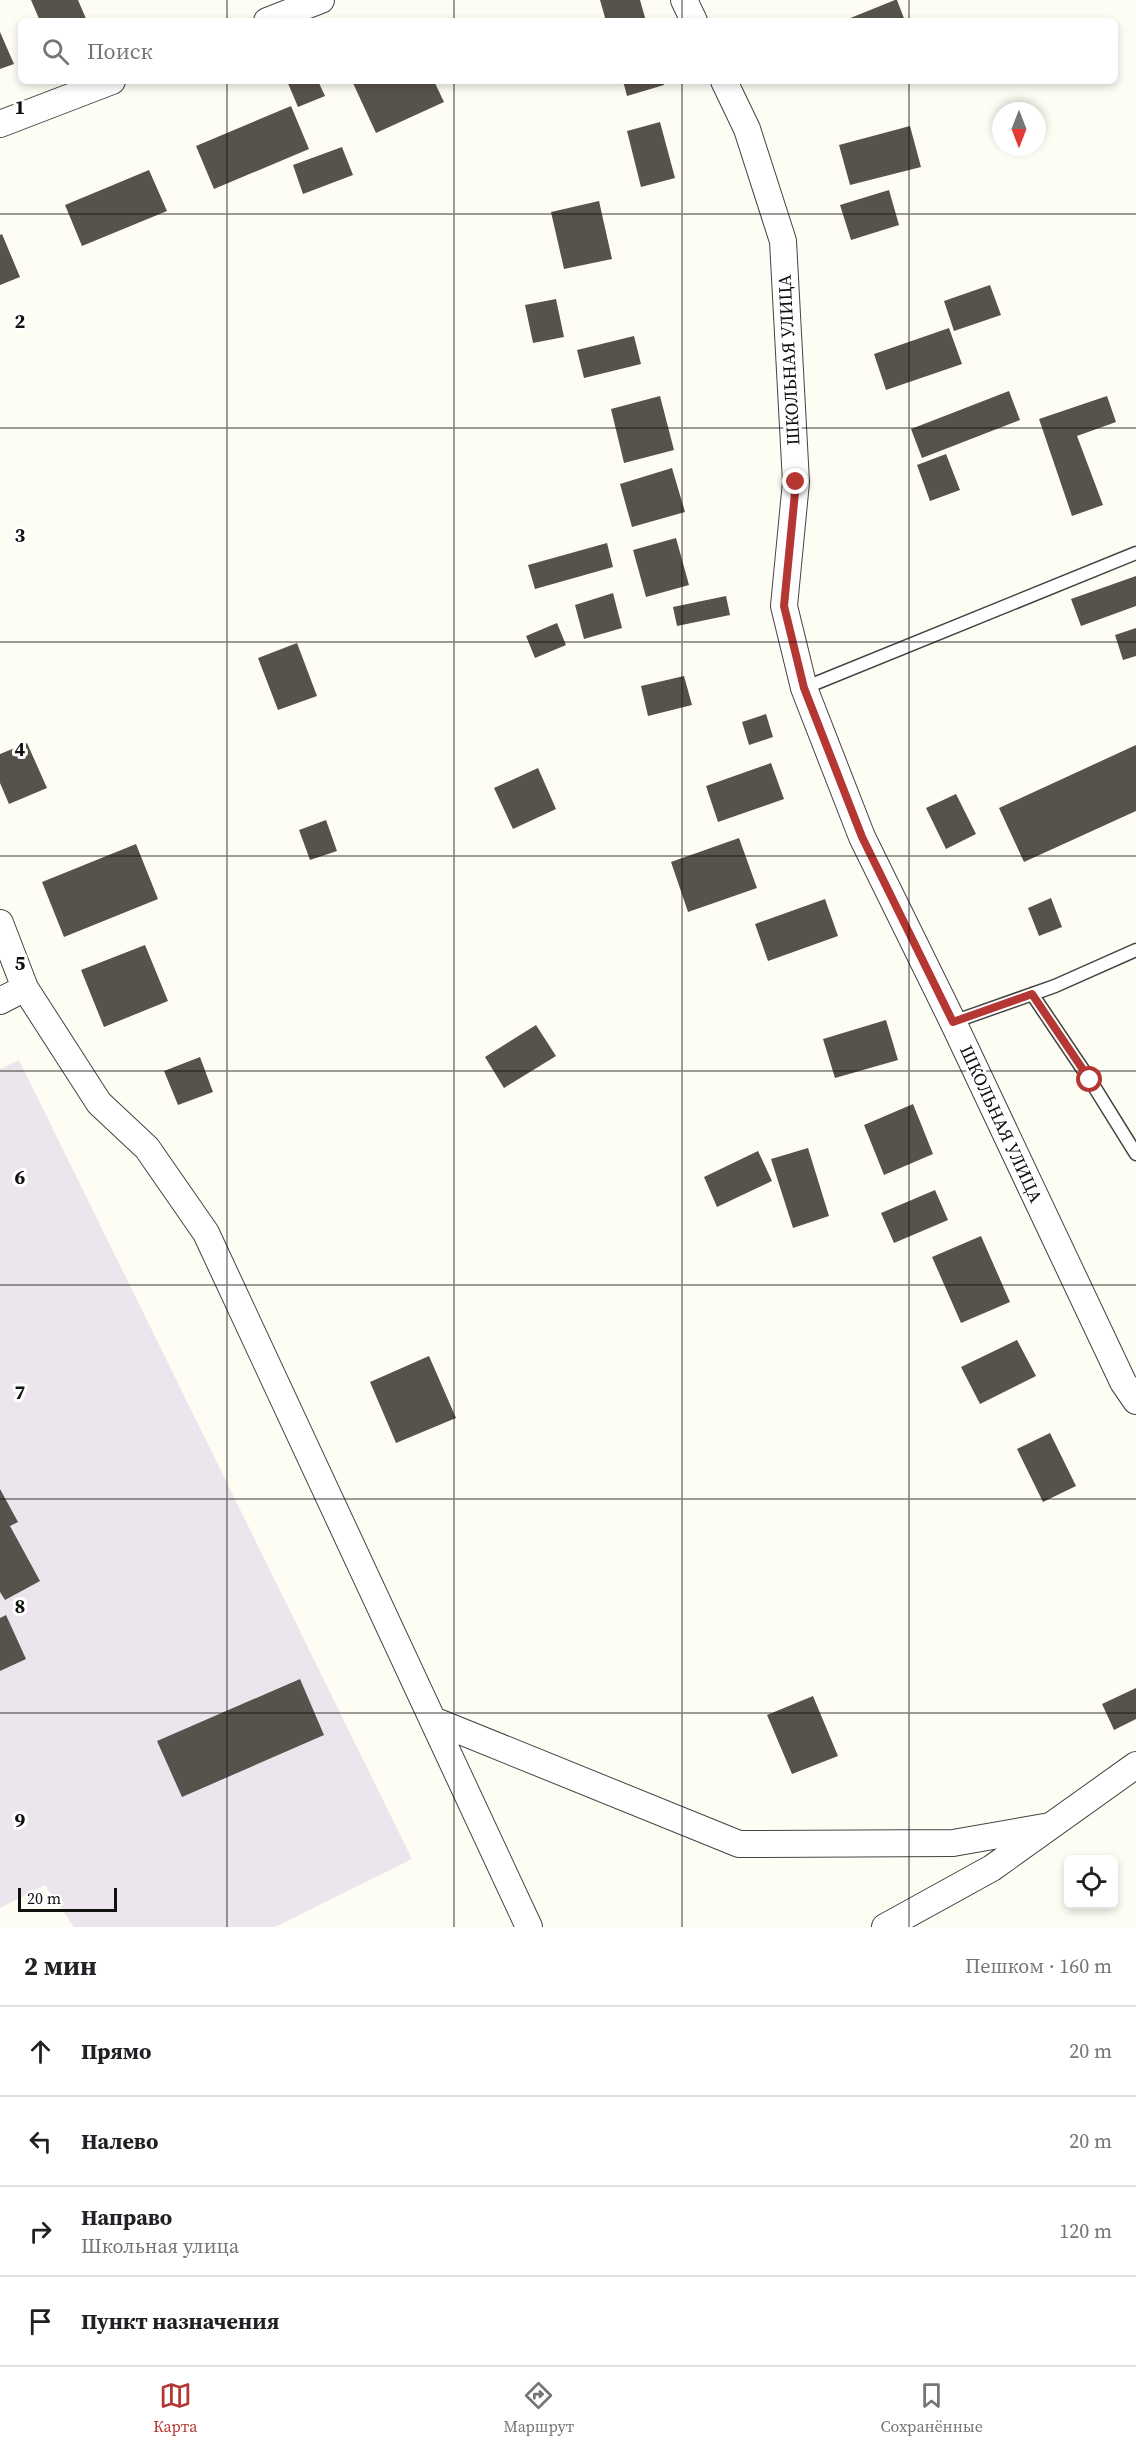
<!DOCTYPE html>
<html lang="ru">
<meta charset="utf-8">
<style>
:root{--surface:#fff;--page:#f2f2f2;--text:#202124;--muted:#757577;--line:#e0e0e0;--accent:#b43734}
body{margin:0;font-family:"Source Serif 4",serif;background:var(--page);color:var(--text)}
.controls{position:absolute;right:18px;bottom:18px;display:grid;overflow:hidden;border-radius:9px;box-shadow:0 3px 9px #0003}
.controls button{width:54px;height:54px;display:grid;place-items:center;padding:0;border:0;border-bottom:2px solid var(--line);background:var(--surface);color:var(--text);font:30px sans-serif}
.compass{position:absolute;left:992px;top:102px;width:54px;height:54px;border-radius:50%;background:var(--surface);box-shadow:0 3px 9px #0003;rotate:180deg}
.scale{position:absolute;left:18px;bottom:15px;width:99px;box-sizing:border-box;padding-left:6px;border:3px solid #101010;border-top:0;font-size:16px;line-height:21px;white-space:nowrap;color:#101010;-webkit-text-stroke:4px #fff;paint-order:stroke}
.stop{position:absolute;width:18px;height:18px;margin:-14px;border:4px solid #b43734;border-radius:50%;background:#fff}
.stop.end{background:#b43734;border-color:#fff;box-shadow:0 2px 6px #0008}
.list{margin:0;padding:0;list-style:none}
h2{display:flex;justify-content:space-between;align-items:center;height:78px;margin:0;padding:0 24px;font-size:26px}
h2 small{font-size:20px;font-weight:400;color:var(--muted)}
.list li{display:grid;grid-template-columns:39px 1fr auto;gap:18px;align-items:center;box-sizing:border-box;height:90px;padding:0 24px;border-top:2px solid var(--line)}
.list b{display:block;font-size:22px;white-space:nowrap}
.list p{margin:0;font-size:20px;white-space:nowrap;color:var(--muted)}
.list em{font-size:20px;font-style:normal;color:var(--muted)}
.icon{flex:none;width:33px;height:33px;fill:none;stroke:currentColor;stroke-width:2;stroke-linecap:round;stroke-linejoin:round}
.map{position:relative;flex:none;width:1136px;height:1927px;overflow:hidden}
.search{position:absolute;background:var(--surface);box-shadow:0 3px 9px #0003;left:18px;right:18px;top:18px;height:66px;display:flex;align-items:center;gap:15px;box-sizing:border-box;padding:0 21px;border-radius:9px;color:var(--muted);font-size:22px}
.sheet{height:438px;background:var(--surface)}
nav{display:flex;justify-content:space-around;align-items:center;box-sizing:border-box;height:84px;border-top:2px solid var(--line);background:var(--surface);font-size:16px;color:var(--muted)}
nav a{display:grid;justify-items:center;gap:3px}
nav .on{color:var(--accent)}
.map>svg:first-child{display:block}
.industrial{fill:#ede5ed}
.building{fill:#58524d}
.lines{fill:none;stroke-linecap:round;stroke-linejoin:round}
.lane-casing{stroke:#434343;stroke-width:15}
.street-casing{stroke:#434343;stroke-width:28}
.lane{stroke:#fff;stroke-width:12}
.street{stroke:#fff;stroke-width:26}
.route{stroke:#b43734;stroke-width:8}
.grid{fill:none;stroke:#101010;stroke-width:1.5;stroke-opacity:0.55}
.labels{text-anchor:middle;stroke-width:6;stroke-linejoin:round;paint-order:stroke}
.street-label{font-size:18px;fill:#101010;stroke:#fff}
.grid-label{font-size:20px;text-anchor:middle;font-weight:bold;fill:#101010;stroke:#fff;stroke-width:6;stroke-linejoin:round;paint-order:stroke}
</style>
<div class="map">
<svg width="1136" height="1927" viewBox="0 0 1136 1927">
<rect width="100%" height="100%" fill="#fefdf4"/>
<path class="industrial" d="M19,1060L412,1859L275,1927H74L45,1885L0,1908V1069Z"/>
<path class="building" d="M31,0H78L87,21H40Z
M600,0H640L646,21H606Z
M897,0L905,21H843L895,0Z
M0,32L14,64L0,69Z
M287,81H318L325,96L298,107Z
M352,81H434L444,102L376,133Z
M623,81H663L664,85L627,96Z
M291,106L309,149L214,189L196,146Z
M660,122L675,178L641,187L627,131Z
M910,126L921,167L850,185L839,145Z
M342,147L353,175L303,194L293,165Z
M149,170L167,211L82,246L65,205Z
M889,190L899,225L851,240L840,205Z
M599,201L612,259L564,269L551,212Z
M2,234L20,277L0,285V235Z
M990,285L1001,315L954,331L944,301Z
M556,299L564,337L533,343L525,305Z
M949,328L962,364L886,390L874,354Z
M634,336L641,364L584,378L577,350Z
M1009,391L1020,420L922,458L911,429Z
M660,396L674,450L624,463L611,409Z
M1107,396L1116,422L1077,436L1103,505L1072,516L1039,419Z
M946,454L960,490L930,501L917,465Z
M672,468L685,512L632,527L620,484Z
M676,538L689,585L646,597L633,550Z
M607,543L613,567L535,589L528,565Z
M1136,576V606L1081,626L1071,599Z
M613,593L622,628L584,639L575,605Z
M726,596L730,615L677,626L673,607Z
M557,623L566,645L535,658L526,636Z
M1136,628V656L1123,660L1115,635Z
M297,643L317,696L278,710L258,658Z
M684,676L692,705L648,716L641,686Z
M766,714L773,737L749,745L742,722Z
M27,743L47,788L9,804L0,783V754Z
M1136,745V811L1024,862L999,808Z
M771,763L784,799L718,822L706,786Z
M538,768L556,809L513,829L494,788Z
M956,794L976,834L946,849L926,808Z
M326,820L337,851L310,860L299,830Z
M739,838L757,888L688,912L671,862Z
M136,844L158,899L64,937L42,882Z
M1051,898L1062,927L1039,936L1028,908Z
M825,899L838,936L768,961L755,924Z
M145,945L168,1001L104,1027L81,970Z
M886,1020L898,1060L835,1078L823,1039Z
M536,1025L556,1056L504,1088L485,1057Z
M200,1057L213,1092L178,1105L164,1071Z
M913,1104L933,1154L884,1175L864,1125Z
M808,1148L829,1216L793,1228L771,1159Z
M758,1151L772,1181L717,1207L704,1177Z
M935,1190L948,1220L894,1243L881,1213Z
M981,1236L1010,1302L961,1323L932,1257Z
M1017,1340L1036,1376L980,1404L961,1367Z
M429,1356L456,1418L396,1443L370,1382Z
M1050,1433L1076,1486L1043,1502L1017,1449Z
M0,1489L18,1522L10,1526L40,1581L5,1600L0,1592Z
M6,1615L26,1659L0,1671V1618Z
M300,1679L324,1735L182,1797L157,1741Z
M1136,1688V1719L1114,1730L1102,1704Z
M813,1696L838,1756L792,1774L767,1715Z"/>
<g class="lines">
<g class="lane-casing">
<path id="lane" d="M804,688L1136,553
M1032,994L1090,1080L1136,1154
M953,1022L1055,986L1136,950"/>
</g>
<g class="street-casing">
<path id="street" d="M684,0L694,21
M267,21L321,0
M724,81L747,129L783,241L796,482L784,606L804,688L862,837L953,1022L1123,1382L1136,1401
M0,124L112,81
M0,923L25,988
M0,1001L25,988L99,1103L147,1148L206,1233L529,1927
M433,1720L739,1844L953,1843L1050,1826
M885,1927L992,1868L1136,1765"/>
</g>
<use href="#lane" class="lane"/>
<use href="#street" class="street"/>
</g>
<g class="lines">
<path class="route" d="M796,482L784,606L804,688L862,837L953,1022L1032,994L1090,1080"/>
</g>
<path class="grid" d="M227,0V21M454,0V21M682,0V21M909,0V21M227,81V1927M454,81V1927M682,81V1927M909,81V1927M0,214H1136M0,428H1136M0,642H1136M0,856H1136M0,1071H1136M0,1285H1136M0,1499H1136M0,1713H1136"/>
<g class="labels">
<g class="street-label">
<text transform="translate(789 360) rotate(-93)" y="6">ШКОЛЬНАЯ УЛИЦА</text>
<text transform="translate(1001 1124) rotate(65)" y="6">ШКОЛЬНАЯ УЛИЦА</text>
</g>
</g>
<g class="grid-label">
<text x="20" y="114">1</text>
<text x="20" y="328">2</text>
<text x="20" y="542">3</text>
<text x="20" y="756">4</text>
<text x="20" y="970">5</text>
<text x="20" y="1184">6</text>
<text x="20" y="1399">7</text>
<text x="20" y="1613">8</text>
<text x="20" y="1827">9</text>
</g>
</svg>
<div class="controls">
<button><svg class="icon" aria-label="locate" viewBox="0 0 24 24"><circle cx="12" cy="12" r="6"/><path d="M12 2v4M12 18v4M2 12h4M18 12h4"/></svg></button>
</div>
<svg class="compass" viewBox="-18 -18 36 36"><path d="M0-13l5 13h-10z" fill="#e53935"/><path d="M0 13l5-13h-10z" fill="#757577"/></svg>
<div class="scale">20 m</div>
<div class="stop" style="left:1090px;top:1080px"></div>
<div class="stop end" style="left:796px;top:482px"></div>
<div class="search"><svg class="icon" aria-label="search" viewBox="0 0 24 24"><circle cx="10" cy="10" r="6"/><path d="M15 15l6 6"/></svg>Поиск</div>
</div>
<section class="sheet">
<h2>2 мин<small>Пешком · 160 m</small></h2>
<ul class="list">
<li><svg class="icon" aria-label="ahead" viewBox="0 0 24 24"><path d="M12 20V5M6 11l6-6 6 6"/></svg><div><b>Прямо</b></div><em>20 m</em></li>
<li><svg class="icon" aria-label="left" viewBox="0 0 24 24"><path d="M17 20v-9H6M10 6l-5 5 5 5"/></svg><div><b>Налево</b></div><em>20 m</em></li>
<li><svg class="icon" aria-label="right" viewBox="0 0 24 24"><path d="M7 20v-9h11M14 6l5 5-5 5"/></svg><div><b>Направо</b><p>Школьная улица</p></div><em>120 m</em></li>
<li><svg class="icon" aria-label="arrive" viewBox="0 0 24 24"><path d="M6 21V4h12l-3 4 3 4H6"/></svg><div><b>Пункт назначения</b></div></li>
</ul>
</section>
<nav>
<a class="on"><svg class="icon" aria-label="map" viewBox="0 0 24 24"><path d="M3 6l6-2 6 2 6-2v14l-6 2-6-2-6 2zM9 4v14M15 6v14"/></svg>Карта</a>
<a><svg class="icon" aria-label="directions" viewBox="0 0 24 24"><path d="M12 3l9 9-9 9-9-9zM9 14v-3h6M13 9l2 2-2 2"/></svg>Маршрут</a>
<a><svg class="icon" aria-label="saved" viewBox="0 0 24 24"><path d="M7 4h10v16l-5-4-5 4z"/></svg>Сохранённые</a>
</nav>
